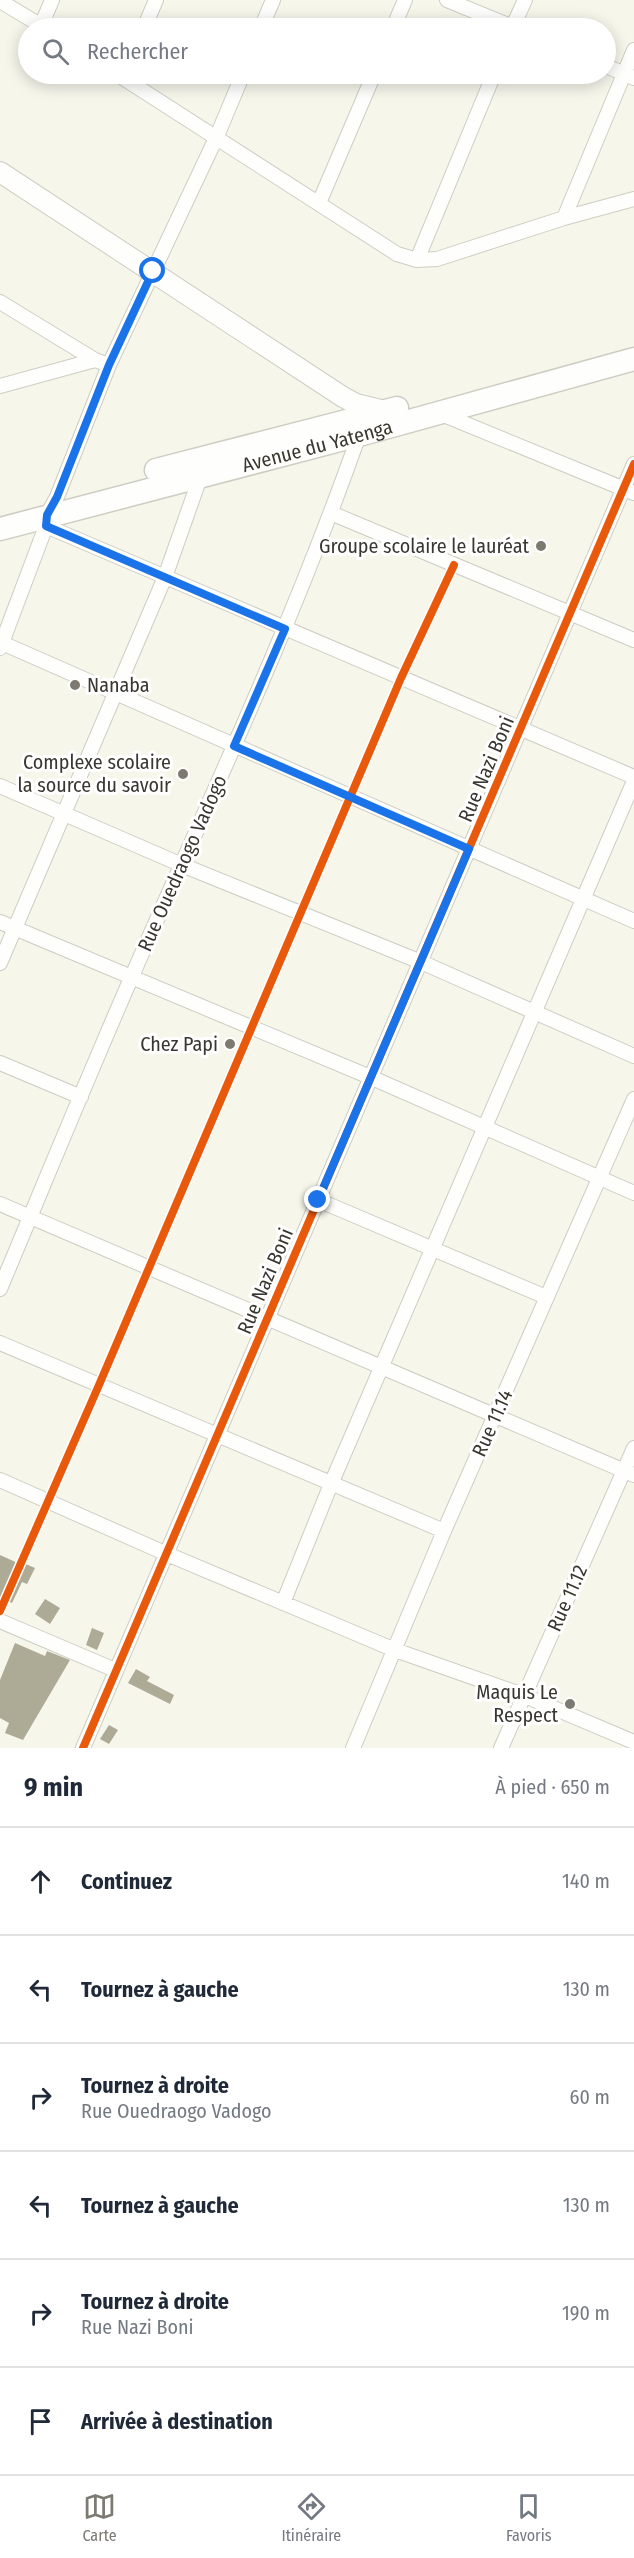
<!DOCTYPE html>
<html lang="fr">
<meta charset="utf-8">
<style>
:root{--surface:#fff;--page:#f6f6f7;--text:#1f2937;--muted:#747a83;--line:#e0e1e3;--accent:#7c7a71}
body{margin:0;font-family:"Fira Sans Condensed",sans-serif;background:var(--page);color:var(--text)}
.stop{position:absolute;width:18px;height:18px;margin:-14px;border:4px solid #1a73e8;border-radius:50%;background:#fff}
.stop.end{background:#1a73e8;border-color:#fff;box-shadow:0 2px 6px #0008}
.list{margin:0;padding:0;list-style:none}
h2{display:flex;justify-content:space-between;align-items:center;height:78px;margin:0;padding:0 24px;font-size:26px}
h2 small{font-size:20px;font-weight:400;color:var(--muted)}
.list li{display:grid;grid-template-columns:39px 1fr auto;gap:18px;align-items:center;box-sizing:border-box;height:108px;padding:0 24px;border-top:2px solid var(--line)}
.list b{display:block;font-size:22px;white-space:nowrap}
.list p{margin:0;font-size:20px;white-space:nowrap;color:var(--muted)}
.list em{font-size:20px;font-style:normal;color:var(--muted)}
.icon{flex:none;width:33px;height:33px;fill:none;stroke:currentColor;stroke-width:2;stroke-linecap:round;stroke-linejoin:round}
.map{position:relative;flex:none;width:634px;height:1748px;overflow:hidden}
.search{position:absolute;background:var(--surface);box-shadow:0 3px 15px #0003;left:18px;right:18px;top:18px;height:66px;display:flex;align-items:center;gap:15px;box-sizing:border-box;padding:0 21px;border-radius:33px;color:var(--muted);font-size:22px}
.sheet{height:726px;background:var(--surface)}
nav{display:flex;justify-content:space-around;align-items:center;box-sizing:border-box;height:84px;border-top:2px solid var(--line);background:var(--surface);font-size:16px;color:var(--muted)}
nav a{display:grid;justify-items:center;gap:3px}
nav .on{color:var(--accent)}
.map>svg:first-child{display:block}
.building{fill:#adaa96}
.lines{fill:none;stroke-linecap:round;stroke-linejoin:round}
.street-casing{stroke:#cecdc4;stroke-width:16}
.secondary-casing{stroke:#cecdc4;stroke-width:22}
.primary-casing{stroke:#cecdc4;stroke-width:25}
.street{stroke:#fefefc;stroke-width:14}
.secondary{stroke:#fefefc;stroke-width:20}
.primary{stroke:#fefefc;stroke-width:22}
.cycleway-casing{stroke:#fff;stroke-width:11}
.cycleway{stroke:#e8590c;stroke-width:8}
.route{stroke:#1a73e8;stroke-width:8}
.poi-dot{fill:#7c7a71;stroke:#fff;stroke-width:2}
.labels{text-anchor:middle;stroke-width:6;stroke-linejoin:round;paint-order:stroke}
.street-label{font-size:20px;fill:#393730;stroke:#fff}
.poi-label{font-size:20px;fill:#393730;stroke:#fff;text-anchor:end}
</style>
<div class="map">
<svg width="634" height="1748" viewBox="0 0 634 1748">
<rect width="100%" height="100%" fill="#f7f6eb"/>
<path class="building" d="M0,1555L20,1564L21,1562L35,1568L27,1584L22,1582L12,1603L0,1597Z
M45,1599L60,1608L50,1624L35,1614Z
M92,1628L104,1633L97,1650L86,1645Z
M15,1643L45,1656L47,1651L70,1660L23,1740L5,1733L9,1723L0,1718V1680Z
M136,1669L150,1677L147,1681L174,1695L170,1704L128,1683Z
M109,1725L118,1730L109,1744L100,1739Z"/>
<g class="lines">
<g class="street-casing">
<path id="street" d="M447,0L515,28
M0,1L45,28
M41,26L52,0
M144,28L156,0
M261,28L273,0
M393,28L405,0
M512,28L525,0
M606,66L634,78
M117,74L397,254L417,260L437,259L564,218L634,199
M319,203L374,74
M564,218L634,50
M417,260L494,74
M0,302L95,360L109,365
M0,386L95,360
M439,413L634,493
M331,513L634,640
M46,526L634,777
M2,643L634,921
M0,648L46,526L47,515L57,497L109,365L217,136L243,74
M0,786L182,865L421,962L634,1056
M0,922L370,1077L634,1193
M0,963L165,577L201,475
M0,1063L81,1097
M318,1200L546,1297
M0,1204L634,1475
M0,1289C44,1184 87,1079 132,976C211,797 294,620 359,435
M0,1343L444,1531
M0,1480L167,1554L395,1650L523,1695L634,1742
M283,1603L331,1484L634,781
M0,1621L115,1670
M83,1748L634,464
M353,1748L444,1531L634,1099
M501,1748L634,1448"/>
</g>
<g class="secondary-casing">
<path id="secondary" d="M0,172L343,397L356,404L385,411"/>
</g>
<g class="primary-casing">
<g id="primary">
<path d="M156,470L397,408"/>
<path id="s1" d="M0,529L359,435L634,359"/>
</g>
</g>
<use href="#street" class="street"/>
<use href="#secondary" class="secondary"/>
<use href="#primary" class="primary"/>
<g class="cycleway-casing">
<path id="cycleway" d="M0,1611L99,1385L401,678L454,565
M83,1748L634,464"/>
</g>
<use href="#cycleway" class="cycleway"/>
</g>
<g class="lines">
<path class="route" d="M153,271L109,365L57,497L47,515L46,526L285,629L234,746L469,849L318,1200"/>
</g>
<g class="poi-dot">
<circle cx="541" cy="546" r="6"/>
<circle cx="75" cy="685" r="6"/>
<circle cx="183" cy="774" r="6"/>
<circle cx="230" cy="1044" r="6"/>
<circle cx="570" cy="1704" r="6"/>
</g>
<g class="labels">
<g class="street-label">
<text dy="7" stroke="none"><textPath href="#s1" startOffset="328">Avenue du Yatenga</textPath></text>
<text transform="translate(486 769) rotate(-67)" y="7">Rue Nazi Boni</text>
<text transform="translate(182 863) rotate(-66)" y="7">Rue Ouedraogo Vadogo</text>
<text transform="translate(265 1281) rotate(-67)" y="7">Rue Nazi Boni</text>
<text transform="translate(492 1423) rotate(-66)" y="7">Rue 11.14</text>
<text transform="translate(567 1598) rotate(-66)" y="7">Rue 11.12</text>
</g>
<g class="poi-label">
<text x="529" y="553">Groupe scolaire le lauréat</text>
<text x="87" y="692" text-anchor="start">Nanaba</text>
<text x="171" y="769">Complexe scolaire<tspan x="171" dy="23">la source du savoir</tspan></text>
<text x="218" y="1051">Chez Papi</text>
<text x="558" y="1699">Maquis Le<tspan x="558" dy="23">Respect</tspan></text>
</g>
</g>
</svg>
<div class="stop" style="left:153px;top:271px"></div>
<div class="stop end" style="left:318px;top:1200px"></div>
<div class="search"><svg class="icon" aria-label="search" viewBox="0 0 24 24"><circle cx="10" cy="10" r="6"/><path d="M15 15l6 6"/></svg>Rechercher</div>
</div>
<section class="sheet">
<h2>9 min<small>À pied · 650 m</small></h2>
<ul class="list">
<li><svg class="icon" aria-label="ahead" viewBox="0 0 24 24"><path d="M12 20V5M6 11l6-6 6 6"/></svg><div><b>Continuez</b></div><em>140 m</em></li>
<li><svg class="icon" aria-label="left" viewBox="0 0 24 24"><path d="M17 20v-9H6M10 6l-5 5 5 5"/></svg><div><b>Tournez à gauche</b></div><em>130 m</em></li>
<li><svg class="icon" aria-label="right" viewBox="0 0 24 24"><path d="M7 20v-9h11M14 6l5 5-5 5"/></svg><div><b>Tournez à droite</b><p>Rue Ouedraogo Vadogo</p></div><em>60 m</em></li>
<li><svg class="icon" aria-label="left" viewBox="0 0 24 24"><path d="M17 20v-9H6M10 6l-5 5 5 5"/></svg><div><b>Tournez à gauche</b></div><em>130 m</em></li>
<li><svg class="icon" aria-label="right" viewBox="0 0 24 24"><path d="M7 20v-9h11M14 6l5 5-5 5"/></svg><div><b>Tournez à droite</b><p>Rue Nazi Boni</p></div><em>190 m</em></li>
<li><svg class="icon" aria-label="arrive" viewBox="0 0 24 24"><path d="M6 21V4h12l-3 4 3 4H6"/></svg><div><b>Arrivée à destination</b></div></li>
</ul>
</section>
<nav>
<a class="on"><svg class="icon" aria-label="map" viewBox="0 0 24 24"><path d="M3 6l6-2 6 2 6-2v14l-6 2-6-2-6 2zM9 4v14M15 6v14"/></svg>Carte</a>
<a><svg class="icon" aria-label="directions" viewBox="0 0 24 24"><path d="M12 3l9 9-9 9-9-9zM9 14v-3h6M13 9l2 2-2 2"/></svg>Itinéraire</a>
<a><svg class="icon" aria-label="saved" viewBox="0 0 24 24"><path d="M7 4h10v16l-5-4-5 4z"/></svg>Favoris</a>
</nav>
